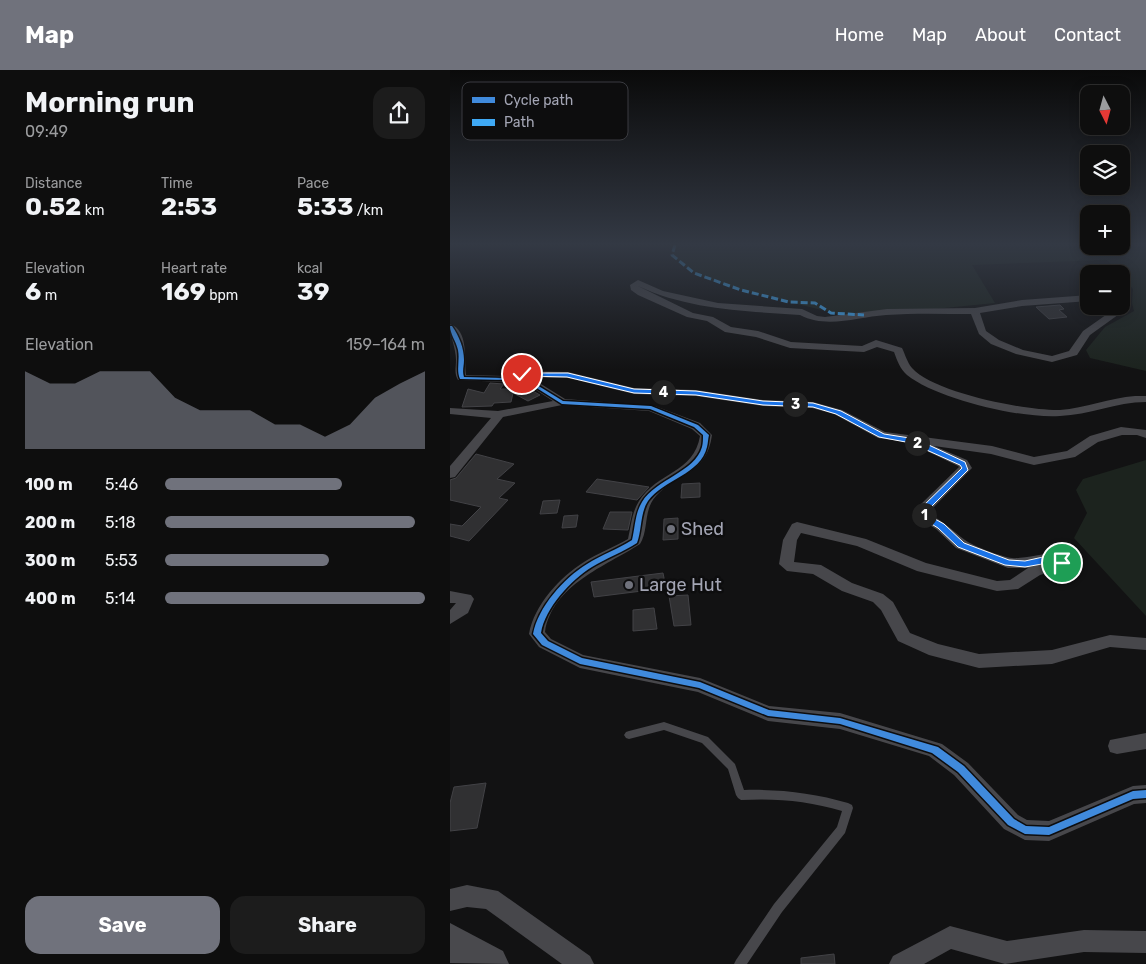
<!DOCTYPE html>
<html lang="en">
<head>
<meta charset="utf-8">
<style>
	body { margin:0; font-family:Rubik,sans-serif; background:#1c1c1c; color:#f1f3f6; height:100vh; display:flex; flex-direction:column; font-size:19px; white-space:nowrap }
	* { box-sizing:border-box; margin:0 }
	p { font-size:16px; color:#9b9c9e }
	.icon { flex:none; width:28px; height:28px; fill:none; stroke:currentColor; stroke-width:2; stroke-linecap:round; stroke-linejoin:round }
	.map { position:relative; flex:1; overflow:hidden }
	.drawer { display:flex; flex-direction:column; background:#0e0e0e; width:450px }
	.drawer>* { flex:none }
	.needle { width:32px; rotate:174deg }
	.controls { position:absolute; left:630px; top:15px; display:grid; gap:10px }
	.controls a { display:grid; place-items:center; width:50px; height:50px; border-radius:10px; background:#0e0e0e; box-shadow:0 2px 12px #0003,0 0 0 1px #2e2e2e; font-size:25px }
	.pin { position:absolute; display:grid; place-items:center; width:42px; height:42px; color:#fff; margin:-21px; border:2px solid #fff; border-radius:50%; box-shadow:0 1px 5px #0007 }
	.km { position:absolute; width:25px; height:25px; margin:-12px; border-radius:50%; background:#222; color:#fff; font-size:14px; line-height:25px; text-align:center }
	.round { display:grid; place-items:center; flex:none; width:52px; height:52px; border-radius:15px; background:#1c1c1c }
	.summary { display:flex; align-items:center; justify-content:space-between; height:85px; padding:0 25px }
	h1 { font-size:28px; font-weight:700; line-height:38px }
	.figures { display:grid; grid-template-columns:repeat(3,1fr); gap:8px; height:85px; padding:5px 25px }
	.figures div { display:grid; align-content:center }
	.figures b { font-size:25px; font-weight:700 }
	.figures small { font-size:14px; font-weight:400 }
	.figures p { font-size:14px }
	.chart { height:140px; padding:10px 25px }
	.chart p { display:flex; justify-content:space-between }
	.chart svg { width:100%; height:90px; margin-top:5px; fill:#70727c; opacity:.7 }
	.button { display:flex; gap:10px; margin-top:auto; padding:10px 25px }
	.button a { flex:1; height:58px; border-radius:15px; background:#70727c; color:#fff; font-size:20px; font-weight:700; line-height:58px; text-align:center }
	.button a+a { background:#1c1c1c; color:#f1f3f6 }
	ul { padding:0 25px; list-style:none; font-size:16px }
	li { display:grid; grid-template-columns:80px 60px 1fr; align-items:center; height:38px }
	li i { height:12px; border-radius:6px; background:#70727c }
	header { display:flex; align-items:center; gap:30px; box-sizing:border-box; height:70px; padding:0 25px; background:#70727c; color:#fff }
	header strong { font-size:24px }
	nav { display:flex; gap:28px; margin-inline-start:auto; font-size:18px }
	main { display:flex; flex:1; min-height:0 }
	.map>svg:first-child { display:block }
	.green { fill:#1c231e }
	.building { fill:#303032; stroke:#424246 }
	.lines { fill:none; stroke-linecap:round; stroke-linejoin:round }
	.service { fill:#47474b; fill-rule:evenodd }
	.minor { fill:#47474b; fill-rule:evenodd }
	.trunk { fill:#49494d; fill-rule:evenodd }
	.quiet { stroke:#3fa9f5; stroke-width:3; stroke-dasharray:7 3; stroke-linecap:butt }
	.cycleway-casing { stroke:#0d0d0e; stroke-width:3 }
	.cycleway { fill:#408adc; fill-rule:evenodd }
	.route { fill:#1a73e8; stroke:#fff }
	.poi-dot { fill:#70727c; stroke:#0d0d0e; stroke-width:2 }
	.labels { text-anchor:middle; stroke-width:5; stroke-linejoin:round; paint-order:stroke }
	.poi-label { font-size:18px; fill:#a3a5b4; stroke:#0d0d0e; text-anchor:start }
	.key { fill:#0d0d0e; stroke:#3a3b40; stroke-width:1 }
	.key-label { font-size:14px; fill:#a3a5b4 }
</style>
</head>
<body>
<header>
<strong>Map</strong>
<nav><a>Home</a><a>Map</a><a>About</a><a>Contact</a></nav>
</header>
<main>
<section class="drawer">
<div class="summary"><div><h1>Morning run</h1><p>09:49</p></div><a class="round"><svg class="icon" aria-label="share" viewBox="0 0 24 24"><path d="M12 15V3M7 8l5-5 5 5M5 13v7h14v-7"/></svg></a></div>
<div class="figures">
<div><p>Distance</p><b>0.52<small> km</small></b></div>
<div><p>Time</p><b>2:53</b></div>
<div><p>Pace</p><b>5:33<small> /km</small></b></div>
</div>
<div class="figures">
<div><p>Elevation</p><b>6<small> m</small></b></div>
<div><p>Heart rate</p><b>169<small> bpm</small></b></div>
<div><p>kcal</p><b>39</b></div>
</div>
<div class="chart"><p><span>Elevation</span>159–164 m</p>
<svg viewBox="0 0 160 44" preserveAspectRatio="none"><path d="M0 44V6L10 12L20 12L30 6L40 6L50 6L60 19L70 25L80 25L90 25L100 32L110 32L120 38L130 32L140 19L150 12L160 6V44z"/></svg>
</div>
<ul>
<li><b>100 m</b>5:46<i style="width:68%"></i></li>
<li><b>200 m</b>5:18<i style="width:96%"></i></li>
<li><b>300 m</b>5:53<i style="width:63%"></i></li>
<li><b>400 m</b>5:14<i style="width:100%"></i></li>
</ul>
<div class="button"><a>Save</a><a>Share</a></div>
</section>
<div class="map">
<svg width="696" height="894" viewBox="0 0 696 894">
	<rect width="100%" height="100%" fill="#121213"/>
	<g class="green">
		<path d="M225 175H696V301L640 288 636 280 655 257 684 241 682 233 683 219 657 190 522 195 545 233 454 242 388 244 291 220 259 210 238 199 222 185V179Z"/>
		<path d="M696 390V546L624 468 637 443 626 420 633 409Z"/>
	</g>
	<g class="building">
		<path d="M610 235 614 239 609 240 617 247 599 249 586 237Z"/>
		<path d="M40 313 54 314 50 319H64L63 322 72 318 81 320 90 325 78 331 63 323 61 332 44 333 42 336 12 337 18 319 34 323Z"/>
		<path d="M26 384 64 394 47 409 65 413 49 428 58 430 19 471 0 466V454L12 456 31 437 0 430V410L6 408Z"/>
		<path d="M147 409 199 417 187 430 136 422Z"/>
		<path d="M250 413V427L231 428 232 414Z"/>
		<path d="M110 430 107 443 90 444 93 431Z"/>
		<path d="M160 442H182L178 460 153 459Z"/>
		<path d="M128 445 126 457 112 458 114 446Z"/>
		<path d="M228 448V469L213 470 214 449Z"/>
		<path d="M213 503 216 518 144 527 141 512Z"/>
		<path d="M238 525 241 555 224 556 219 526Z"/>
		<path d="M204 538 207 559 183 561V540Z"/>
		<path d="M36 713 27 758 0 761V733L4 717Z"/>
		<path d="M384 884 385 894H351V888Z"/>
	</g>
	<g class="lines">
		<path class="service" d="M214 652 258 667 285 694 294 720C330 719 364 723 398 733L402 735 403 738 395 763 332 842 297 894H284L286 890 324 834 387 757 392 741C359 731 326 728 291 730L288 728 286 725 278 699 252 673 214 660 179 669 176 668 174 665 176 662 179 661Z"/>
		<g class="minor">
			<path d="M188 210 213 221 268 233 352 239 367 246 375 247 437 239 525 238 572 230 639 225V231L572 236 530 243 536 261 549 270 573 280 602 286 619 281 633 261 663 240 659 236 672 238V242L640 265 627 285 602 292 566 284 541 274 529 264 521 244C493 244 464 243 436 245 407 247 377 259 350 245 295 241 239 240 188 216L243 243 263 247 281 257 308 261 341 272 412 276 426 270 452 278C455 284 457 292 462 298 484 323 577 341 610 340 635 338 660 328 685 326H696V332C666 332 639 345 610 346 571 349 487 329 457 305 450 299 447 290 444 282L427 277 414 282 340 278 306 267 275 262 257 251 237 247 188 225 181 220 180 215Z"/>
			<path d="M0 254C19 260 14 290 16 305L54 306V302L58 301 118 302 184 318 246 320 313 330 363 332 392 340 435 362 542 376 584 387 617 381 640 366 671 357 696 360V368L687 365H672L648 372 625 387 584 395 541 384 484 376 517 390 522 398 480 441 481 445C494 452 503 461 515 470 523 476 552 487 562 488 576 490 615 476 622 488L617 497 590 505 568 519 547 521 467 501 407 476 351 463 347 470 344 492 371 495 402 513 433 524 443 532 460 563 488 574 529 584 602 580 660 565 696 568V580L660 577 602 594 529 598 479 585 448 571 431 540 423 532 392 521 363 504 337 501 329 494 333 470 342 454 347 452 416 469 476 493 547 511 560 510 578 498H558L506 478 486 459 467 447 468 437 509 397 508 396 458 372 428 368 384 344 362 338 313 336 246 326 184 324 118 308 62 307 91 314 115 329 205 336 250 353 262 365C257 404 228 402 206 426 193 440 199 460 190 474 156 496 102 515 95 562L101 569 133 585 250 608 319 636 390 643 492 674 518 693 568 745 577 750 599 751 683 716 696 715V733L684 734 599 771 575 770 554 759 504 705 479 686 390 659 318 651 248 622 130 598 89 577 79 564C84 535 110 507 134 492 148 483 164 477 178 469 181 456 182 442 189 431 207 402 244 403 250 366L242 359 199 341 112 335 53 347 5 407 0 408V396L41 348 0 344V338L48 341 103 331 83 318 55 312 8 310C4 303 6 298 6 290 6 278 0 267 0 254Z"/>
			<path d="M0 521 21 525 24 529 18 543 0 554V540L6 533H0Z"/>
			<path d="M696 663V679L667 684 660 682 658 676 660 670Z"/>
			<path d="M17 815 48 821 140 886 144 894H112L36 839 17 837 0 841V819Z"/>
			<path d="M500 856 557 871 634 860 696 861V883L634 882 555 894 501 879 474 894H439L443 886Z"/>
		</g>
		<path class="trunk" d="M0 853 53 881 59 894 0 893Z"/>
		<path class="quiet" d="M225 175 222 185 244 203 291 220 339 232 365 233 381 243 414 245"/>
		<g class="cycleway-casing">
			<path id="cycleway" d="M0 256H2C9 266 14 278 14 290 14 296 12 301 14 307L55 308 87 315 113 331 201 336 248 355 259 365C258 369 258 373 257 377 251 404 213 410 198 431 190 443 192 460 187 473 173 482 157 488 142 497 121 510 95 538 91 563L98 571 132 588 250 612 319 640 390 648 488 677 514 696 564 749 576 756 599 757 683 721 696 720V728L683 729 599 765 575 764 558 755 508 702 482 683 390 654 318 646 249 618 130 594 92 575 83 564C88 537 114 508 137 494 151 485 168 479 182 470 185 458 185 443 192 432 206 409 245 402 252 377 253 373 253 369 253 365L244 357 200 339 112 334 85 317 55 310 10 309C6 300 10 290 8 280 6 271 0 264 0 256Z"/>
		</g>
		<use href="#cycleway" class="cycleway"/>
	</g>
	<linearGradient id="sky" x2="0" y2="1"><stop stop-color="#0a0a0a"/><stop offset="0.58" stop-color="#333944"/><stop offset="1" stop-color="#333944" stop-opacity="0"/></linearGradient>
	<rect width="696" height="300" fill="url(#sky)"/>
	<path class="route" d="M70 303H118L184 319 246 321 313 331 363 333 391 341 434 364 466 369 515 392 518 400 477 441 478 445 494 454 514 473 559 490 575 491 602 485H615L619 488 612 496 608 493 609 491 575 497 555 495 508 477 488 458 472 448 469 440 512 398 510 395 461 373 429 367 386 344 363 337 313 335 246 325 184 323 117 307 72 306Z"/>
	<g class="poi-dot">
		<circle cx="221" cy="459" r="5"/>
		<circle cx="179" cy="515" r="5"/>
	</g>
	<g class="labels">
		<g class="poi-label">
			<text x="231" y="465">Shed</text>
			<text x="189" y="521">Large Hut</text>
		</g>
	</g>
	<rect x="12" y="12" width="166" height="58" rx="8" class="key"/>
	<rect x="22" y="27" width="23" height="6" fill="#408adc"/>
	<rect x="22" y="49" width="23" height="7" fill="#3fa9f5"/>
	<g class="key-label">
		<text x="54" y="35">Cycle path</text>
		<text x="54" y="57">Path</text>
	</g>
</svg>
<div class="controls">
<a><svg class="needle" viewBox="-14 -14 28 28"><path d="M0-13l5 13h-10z" fill="#e53935"/><path d="M0 13l5-13h-10z" fill="#9b9c9e"/></svg></a>
<a><svg class="icon" aria-label="layers" viewBox="0 0 24 24"><path d="M12 4l9 5-9 5-9-5zM3 14l9 5 9-5"/></svg></a>
<a>+</a>
<a>−</a>
</div>
<div class="pin" style="left:612px;top:493px;background:#1e9e55"><svg class="icon" aria-label="arrive" viewBox="0 0 24 24"><path d="M6 21V4h12l-3 4 3 4H6"/></svg></div>
<div class="pin" style="left:72px;top:304px;background:#d93025"><svg class="icon" aria-label="check" viewBox="0 0 24 24"><path d="M5 12l5 5 9-10"/></svg></div>
<b class="km" style="left:474px;top:445px">1</b>
<b class="km" style="left:467px;top:373px">2</b>
<b class="km" style="left:345px;top:334px">3</b>
<b class="km" style="left:213px;top:322px">4</b>
</div>
</main>
</body>
</html>
